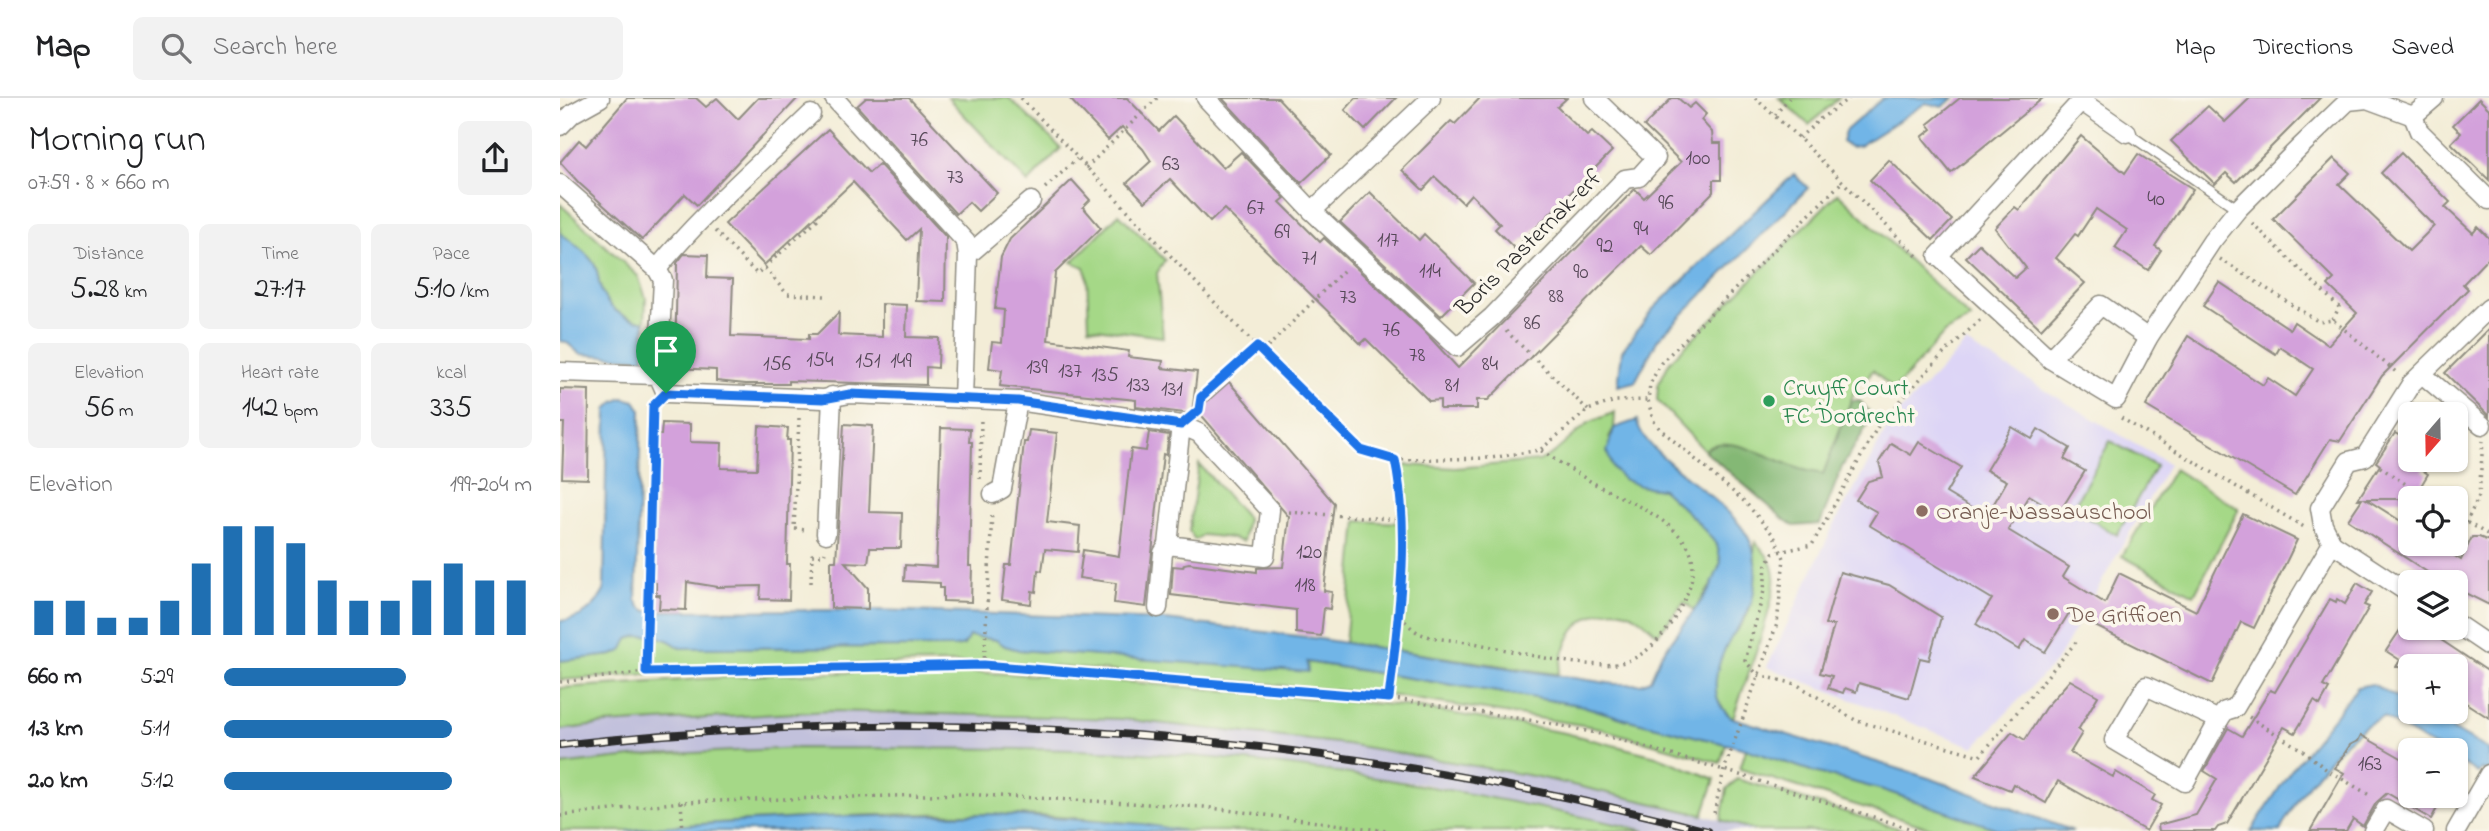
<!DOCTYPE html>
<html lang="en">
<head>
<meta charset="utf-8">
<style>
	body { margin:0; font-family:"Indie Flower",sans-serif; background:#f2f2f2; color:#202124; height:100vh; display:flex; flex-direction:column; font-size:26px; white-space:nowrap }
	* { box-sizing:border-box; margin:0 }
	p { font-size:23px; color:#757577 }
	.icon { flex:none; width:38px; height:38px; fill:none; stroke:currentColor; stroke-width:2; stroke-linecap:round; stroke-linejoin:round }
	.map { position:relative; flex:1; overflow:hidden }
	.details { display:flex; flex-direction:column; background:#fff; width:560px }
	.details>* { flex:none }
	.needle { width:46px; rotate:200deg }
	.fabs { position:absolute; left:1838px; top:304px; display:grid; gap:14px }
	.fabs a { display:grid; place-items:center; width:70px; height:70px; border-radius:10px; background:#fff; box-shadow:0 2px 5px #0004; font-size:35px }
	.pin { position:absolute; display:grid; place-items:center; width:60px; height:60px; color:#fff; margin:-72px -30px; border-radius:50% 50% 50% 0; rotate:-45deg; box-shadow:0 0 7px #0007 }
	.pin .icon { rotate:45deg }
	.round { display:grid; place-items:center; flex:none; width:74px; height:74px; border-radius:10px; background:#f2f2f2 }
	.overview { display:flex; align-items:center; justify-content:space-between; height:119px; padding:0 28px }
	h1 { font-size:38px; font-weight:600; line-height:52px }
	.metrics { display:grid; grid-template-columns:repeat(3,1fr); gap:10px; height:119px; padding:7px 28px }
	.metrics div { display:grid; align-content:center; border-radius:10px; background:#f2f2f2; text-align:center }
	.metrics b { font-size:30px; font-weight:600 }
	.metrics small { font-size:19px; font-weight:400 }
	.metrics p { font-size:19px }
	.chart { height:196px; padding:14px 28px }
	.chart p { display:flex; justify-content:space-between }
	.chart svg { width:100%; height:126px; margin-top:7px; stroke:#1f6fb2; stroke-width:6 }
	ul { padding:0 28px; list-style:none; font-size:23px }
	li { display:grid; grid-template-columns:112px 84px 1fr; align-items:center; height:52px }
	li i { height:18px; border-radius:9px; background:#1f6fb2 }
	header { display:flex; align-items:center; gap:42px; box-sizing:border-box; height:98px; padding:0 35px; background:#fff; border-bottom:2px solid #e0e0e0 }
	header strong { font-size:33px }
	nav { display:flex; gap:38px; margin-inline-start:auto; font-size:24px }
	.search { width:490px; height:63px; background:#f2f2f2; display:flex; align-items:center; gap:18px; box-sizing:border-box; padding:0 24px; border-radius:10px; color:#757577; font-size:26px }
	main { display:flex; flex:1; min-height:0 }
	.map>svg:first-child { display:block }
	.built { fill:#ddd5f6 }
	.industrial { fill:#c2c1dc }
	.green { fill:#a5d887; stroke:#688259; stroke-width:2 }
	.forest { fill:#84b874; stroke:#587250; stroke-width:2 }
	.water { fill:#71b5e7; stroke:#4e7089; stroke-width:2 }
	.building { fill:#d3a1db }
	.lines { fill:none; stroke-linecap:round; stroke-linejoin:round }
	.lane-casing { stroke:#8f8c81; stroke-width:12 }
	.street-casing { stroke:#8f8c81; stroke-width:21 }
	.path { stroke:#8f8c81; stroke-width:3.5; stroke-dasharray:2 5; stroke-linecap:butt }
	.lane { stroke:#fff; stroke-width:9 }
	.street { stroke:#fff; stroke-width:18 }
	.rail-casing { stroke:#2b2b2b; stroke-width:8 }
	.rail { stroke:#fbf7ec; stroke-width:5; stroke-dasharray:16; stroke-linecap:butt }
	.route-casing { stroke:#fff; stroke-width:14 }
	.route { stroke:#1a73e8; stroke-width:9 }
	.leisure-dot { fill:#2e9e5b; stroke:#fbf7ec; stroke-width:2.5 }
	.education-dot { fill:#8d6e63; stroke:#fbf7ec; stroke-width:2.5 }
	.labels { text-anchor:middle; stroke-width:7; stroke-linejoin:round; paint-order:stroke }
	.number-label { font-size:21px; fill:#554857 }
	.street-label { font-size:24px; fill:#2b2b2b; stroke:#fbf7ec }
	.leisure-label { font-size:24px; fill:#27864d; stroke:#fbf7ec; text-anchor:start }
	.education-label { font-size:24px; fill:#785e54; stroke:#fbf7ec; text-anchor:start }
</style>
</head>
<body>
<header>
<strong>Map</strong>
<div class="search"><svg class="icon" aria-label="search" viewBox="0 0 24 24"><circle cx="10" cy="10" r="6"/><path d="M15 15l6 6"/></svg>Search here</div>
<nav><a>Map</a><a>Directions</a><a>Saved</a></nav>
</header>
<main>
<section class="details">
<div class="overview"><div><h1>Morning run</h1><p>07:59 · 8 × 660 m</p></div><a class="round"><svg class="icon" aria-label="share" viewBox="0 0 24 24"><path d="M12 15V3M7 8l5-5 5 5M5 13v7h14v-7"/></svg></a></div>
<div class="metrics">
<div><p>Distance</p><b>5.28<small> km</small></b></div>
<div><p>Time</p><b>27:17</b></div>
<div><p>Pace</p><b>5:10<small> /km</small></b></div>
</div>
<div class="metrics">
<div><p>Elevation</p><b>56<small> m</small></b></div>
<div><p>Heart rate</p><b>142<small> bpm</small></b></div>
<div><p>kcal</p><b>335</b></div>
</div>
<div class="chart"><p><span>Elevation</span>199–204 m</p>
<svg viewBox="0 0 160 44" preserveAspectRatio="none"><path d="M5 44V32M15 44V32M25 44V38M35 44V38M45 44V32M55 44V19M65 44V6M75 44V6M85 44V12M95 44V25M105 44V32M115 44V32M125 44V25M135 44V19M145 44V25M155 44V25"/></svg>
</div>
<ul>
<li><b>660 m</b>5:29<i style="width:59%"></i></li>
<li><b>1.3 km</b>5:11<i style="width:74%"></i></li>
<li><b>2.0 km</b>5:12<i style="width:74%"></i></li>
</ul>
</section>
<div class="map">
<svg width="1929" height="733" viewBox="0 0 1929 733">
	<rect width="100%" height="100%" fill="#fbf7ec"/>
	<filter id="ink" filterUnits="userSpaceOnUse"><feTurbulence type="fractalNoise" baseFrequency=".0143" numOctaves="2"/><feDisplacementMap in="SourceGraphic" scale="14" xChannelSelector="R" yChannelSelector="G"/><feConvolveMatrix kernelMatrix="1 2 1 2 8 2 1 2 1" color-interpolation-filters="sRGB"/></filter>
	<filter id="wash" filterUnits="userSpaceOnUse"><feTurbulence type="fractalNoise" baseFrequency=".00686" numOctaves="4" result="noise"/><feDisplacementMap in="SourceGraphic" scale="28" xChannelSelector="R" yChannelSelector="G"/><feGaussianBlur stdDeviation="1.57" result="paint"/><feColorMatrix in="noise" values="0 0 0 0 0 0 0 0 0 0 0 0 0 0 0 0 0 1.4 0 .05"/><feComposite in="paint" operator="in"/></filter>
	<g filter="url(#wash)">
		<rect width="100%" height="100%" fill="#f3edd7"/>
		<path class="built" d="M1406 245 1609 366 1497 562 1414 649 1207 569 1271 433 1332 322Z"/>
		<path class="industrial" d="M270 613 561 621 786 646 978 679 1130 713 1198 733H1086L865 686 766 672 631 658 478 652 239 650 90 657 0 667V632L45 626Z"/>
		<g class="green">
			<path d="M388 0H449L501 50 468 85Z"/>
			<path d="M1219 0H1279L1249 27Z"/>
			<path d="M1278 95 1411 221 1385 234 1334 292 1313 272 1305 283 1299 281 1263 377C1254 374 1244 373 1236 370 1207 359 1180 342 1149 348L1145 353 1097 302 1098 287 1110 263Z"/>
			<path d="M0 106 78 178 86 200 85 224C61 219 45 211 39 185 38 178 37 169 33 164 25 153 11 144 0 135Z"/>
			<path d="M559 116 605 162 597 175 603 239 529 229 527 177 524 169 512 164Z"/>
			<path d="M1055 314 1054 330 1049 339 1063 381 1080 388 1102 391 1136 422 1158 447 1161 464 1156 480 1134 512 1124 504 1098 536C1091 531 1084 523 1077 519 1054 504 1022 516 1010 539 1003 551 1001 564 998 576L785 545 797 423 845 425C853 409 839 388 842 370L848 367 895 370 979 363 995 354 1028 325Z"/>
			<path d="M1550 343 1596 368 1557 437 1512 411Z"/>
			<path d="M639 366 687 420 683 444 672 440 643 437 635 442 629 433Z"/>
			<path d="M1614 371 1679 411 1634 497 1562 458Z"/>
			<path d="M1195 444C1205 454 1212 462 1214 477 1218 501 1182 592 1173 620 1145 601 1155 568 1169 542 1175 533 1184 525 1188 515 1196 493 1193 467 1195 444Z"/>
			<path d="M409 538 436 542 445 548 459 552 747 573 746 564 1020 607 1065 621 1166 646 1160 665 1035 629 835 598 630 579 472 567 389 565 232 567 0 582V563L53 557C58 552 63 543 70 540 85 532 108 540 120 550L395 549 404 547Z"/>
			<path d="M378 573 500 578 855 609 1005 635 1096 658 1155 681 1143 717 978 679 786 646 561 621 270 613 45 626 0 632V590L218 576Z"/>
			<path d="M239 650C369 651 501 648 631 658 785 670 936 698 1086 733H624C452 704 268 718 94 729L67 733H0V667L90 657Z"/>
			<path d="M1186 651 1254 674 1323 692 1443 733H1380L1180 671Z"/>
			<path d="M1177 681 1347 733H1198L1161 722 1167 691Z"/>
		</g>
		<path class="forest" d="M1299 302 1313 318 1282 369 1260 426 1234 428 1225 422 1145 353C1160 331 1217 363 1237 370 1245 373 1254 374 1263 376L1291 303Z"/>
		<g class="water">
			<path d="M1323 0H1394L1382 9 1366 5 1299 48 1290 49 1282 44 1285 33Z"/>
			<path d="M1234 76 1248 90 1098 241 1075 284 1058 288 1062 253 1093 211Z"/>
			<path d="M0 135C11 143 25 153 33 164 37 169 38 178 39 185 45 211 61 219 85 224L84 261 20 256 6 244 0 243Z"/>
			<path d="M63 300 75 303 81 312 76 501 80 509 87 513 318 512 606 522 746 539 1054 586H1081L1090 582 1101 557 1150 491 1161 464 1157 447 1136 422 1102 391 1080 388 1063 381 1053 370 1047 354 1054 330 1077 322C1082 362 1188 407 1194 456 1197 474 1196 496 1188 513 1184 523 1176 531 1171 540 1156 565 1145 602 1173 620L1372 681 1513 733H1443L1323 692 1254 674 1186 651 1065 621 1020 607 747 564 748 574 459 552 445 548 436 542 409 538 404 547 395 549 120 550C106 538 86 534 68 541L62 553 52 557 0 563V523C21 521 34 511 44 493L47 311 54 304Z"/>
			<path d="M1812 586 1850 606V614H1864L1929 652V675L1921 671 1918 675 1895 661V653H1882L1823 619C1784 634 1738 696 1720 733H1691L1729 675 1792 596 1798 589Z"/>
			<path d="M434 716 583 726 624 733H67L94 729 261 719Z"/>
		</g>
		<g id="blocks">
			<g class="building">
				<path d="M67 0H136L146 9 157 0 178 21 198 0H238L137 107 125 96 82 142 19 85 0 64 19 42 26 48Z"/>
				<path d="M306 0H349L437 95 418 113 409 104 396 116 297 8Z"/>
				<path d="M509 0H567L599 33 614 18 663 70 681 54 725 100 720 104 760 144 764 140 865 234 898 270 1075 91 1084 100 1121 64 1084 28 1112 0H1118L1129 10 1135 5 1146 16 1141 22 1152 34 1153 45H1161V82H1153V94L1091 157 1081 148 928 302H917V311H880V302L869 303 806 241 801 246 664 111 650 124 610 81 585 104 567 85 591 63 583 51 562 29 548 42Z"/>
				<path d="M662 0H718L771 57 741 85Z"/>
				<path d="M796 0H836L805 32 785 12Z"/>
				<path d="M920 0H1007L997 9 1027 38 1032 34 1052 53 955 151 935 131 940 126 911 96 903 105 875 79 863 92 842 72 891 23 895 26Z"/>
				<path d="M1400 0H1483L1391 75 1362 39 1372 31 1368 26Z"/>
				<path d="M1690 0H1760L1676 84 1666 75 1655 86 1611 43 1648 8 1665 24Z"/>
				<path d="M1919 1 1929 11V82L1891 45 1901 35 1893 27Z"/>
				<path d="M268 31 309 75 319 66 386 139 385 204 356 203 359 131 347 142 293 84 204 167 165 126Z"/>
				<path d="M1521 38 1565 75 1578 56 1633 91 1595 148 1601 152 1588 172 1555 150 1567 132 1536 111 1518 138 1515 136 1496 160 1525 185 1481 231 1406 159 1419 146 1455 180 1466 170 1435 130 1455 109 1459 112Z"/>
				<path d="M1841 55 1890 104 1885 109 1913 135 1918 129 1929 140V159L1903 186 1908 191 1822 278 1780 343 1770 341 1735 397 1586 308 1628 238 1703 287 1708 280 1735 298 1753 271 1720 249 1716 256 1643 208 1659 184 1730 231 1734 224 1768 247 1797 215 1768 187 1774 181 1713 121 1774 60 1790 75 1779 86 1849 153 1874 128 1821 75Z"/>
				<path d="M1329 62 1392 122 1373 142 1310 82Z"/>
				<path d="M512 82 530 102 523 109 541 130 495 175 488 242 569 253 568 259 603 263 602 270 637 274 632 316 576 309V302L440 288 442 272 429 270 432 244 442 245 444 212 435 211 441 159 450 141Z"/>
				<path d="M810 94 859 142 864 136 914 185 881 218 780 124Z"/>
				<path d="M124 156 148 157 147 180 173 181 171 238 249 241V236H257L279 214 278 237 322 239V206L347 207 346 239 379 240 378 270 366 269V287L229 283V286H186L156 283V272L115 270 117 165Z"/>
				<path d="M1929 231V318L1885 275Z"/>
				<path d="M669 284 774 405 764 493 772 494 770 511 764 510 761 538 736 535V512L611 497 613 468 623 469 624 466 629 465 697 474V470L723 469 729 419 637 312Z"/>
				<path d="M0 291 29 292 28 381 2 380 4 325H0Z"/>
				<path d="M102 325 130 326V344L162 345 161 370 197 371 199 328 228 330 227 342H230L227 466H230L229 502 200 501 201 488 158 489 127 484 126 512 99 511 100 497H96V485L93 484 98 337H101Z"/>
				<path d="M284 326 313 328 309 414 342 415 341 450H310L308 465 285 464 308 490V511L271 510V463H276Z"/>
				<path d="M1452 329 1472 341 1478 331 1510 350 1504 361 1525 373 1499 415 1469 397 1448 432 1509 469 1503 479 1545 505 1559 475 1636 513 1683 416 1737 442 1694 530 1681 524 1652 586 1509 515 1485 554 1465 542 1459 552 1416 526 1432 501 1309 427 1317 414 1296 402 1308 383 1323 379 1319 364 1331 345 1351 357 1359 344 1401 369 1386 395 1426 419 1447 383 1426 372Z"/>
				<path d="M381 330 410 331 409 344H412L409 468H412L411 504 383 503V490H380V485L344 483 345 467 376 469Z"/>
				<path d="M469 332 497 335 487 424 520 428 518 454 485 451 482 473 478 472 476 494 472 493 471 506 442 502 446 467H451L464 344H467Z"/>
				<path d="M589 334 609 337 606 357 603 356 586 509 554 505 556 485 519 480 523 452 559 458 571 351 586 353Z"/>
				<path d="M1835 335 1850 344V362H1869L1862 372 1868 376 1853 401H1806L1850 429V446H1876L1901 462 1912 439H1919L1929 443V507L1895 490V485L1881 483 1788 422 1802 401H1798L1820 367 1816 364Z"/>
				<path d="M1280 474 1329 487 1381 519 1369 562 1360 560 1349 600 1299 585 1296 594 1285 590 1283 595 1268 590 1272 578 1260 575 1274 527H1265Z"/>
				<path d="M1797 485 1812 494 1804 507 1809 509 1763 588 1769 591 1760 607 1754 603 1735 635 1724 629 1667 726 1658 729 1655 733H1599L1598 727 1636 717 1657 681 1644 673 1668 630 1682 638 1710 592 1715 594 1770 501 1776 504 1777 501 1785 506Z"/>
				<path d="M1848 520 1850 530H1863L1929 574V620L1895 598V569H1836L1840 562 1826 553Z"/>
				<path d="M1510 582 1538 598 1518 632 1522 635 1510 655 1553 679 1556 674 1595 697 1592 702 1601 707 1586 733 1498 683 1486 705 1453 686 1450 692 1415 678 1452 634 1465 642 1485 610Z"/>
				<path d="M1801 637 1850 665V698H1884L1871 721 1827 695 1816 705 1803 728 1793 721 1786 733H1750L1784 675 1775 670 1790 647 1798 643Z"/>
			</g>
		</g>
	</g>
	<g filter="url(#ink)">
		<use href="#blocks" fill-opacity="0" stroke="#8f8c81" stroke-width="2"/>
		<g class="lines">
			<g class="lane-casing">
				<path id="lane" d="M1567 35 1678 111"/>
			</g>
			<g class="street-casing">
				<g id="street">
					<path d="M274 0 406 144 408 157 403 301"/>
					<path d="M646 0 752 113 897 249 932 219 1065 81 1079 79 1096 60 1034 0"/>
					<path d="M1853 18 1859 33 1929 102"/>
					<path d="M0 28 13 15 40 0"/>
					<path d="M1567 35 1521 3 1378 158 1490 261 1556 301 1588 240 1652 143 1678 111 1740 49 1788 3 1807 1 1853 18 1874 0"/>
					<path d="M0 86 97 171 103 182 98 277"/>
					<path d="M752 113 871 0"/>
					<path d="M408 157 471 103"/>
					<path d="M97 171C142 115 199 67 251 16"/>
					<path d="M1490 261 1541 207 1588 240"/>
					<path d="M0 274 98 277 106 295 263 301 290 296 458 303 621 327 639 335 710 412 705 459 608 447 621 327"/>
					<path d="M1862 276 1922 327"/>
					<path d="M433 396 442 391 458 303"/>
					<path d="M266 436 272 298"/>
					<path d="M1772 445 1763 427 1760 410 1789 363 1805 359 1851 286 1929 210"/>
					<path d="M598 510 603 455 608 447"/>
					<path d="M1895 525 1929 548"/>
					<path d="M1586 588 1659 622 1625 684 1554 642Z"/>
					<path d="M1659 622 1665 613 1675 610 1772 445 1850 496"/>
					<path d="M1813 733 1826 711 1864 733"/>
					<path d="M1896 733 1929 676"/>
				</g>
			</g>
			<g class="path">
				<path d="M461 0 697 249 801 352 835 362 931 360 980 352 1028 312 1055 303 1088 302"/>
				<path d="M1195 0 1239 40 1359 160"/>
				<path d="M1215 17 1229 0"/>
				<path d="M1239 40 1260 21 1289 0"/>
				<path d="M526 70 597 0"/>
				<path d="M485 90 517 61"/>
				<path d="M1692 125 1779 209 1773 222"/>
				<path d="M155 133 197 176 260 119"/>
				<path d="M1660 161 1759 224 1773 222 1836 274"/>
				<path d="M205 170 227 196 265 198"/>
				<path d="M1420 222 1380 259 1318 328 1252 447 1213 455 1206 468 1204 493 1185 563 1198 577 1236 586 1297 623 1420 658 1516 544"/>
				<path d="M946 233 1028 312"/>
				<path d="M703 254 785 171"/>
				<path d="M636 315 639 312 641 299 697 249"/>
				<path d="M239 320 234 431 248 432"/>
				<path d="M1561 320 1744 429"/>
				<path d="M1820 369 1868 401"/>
				<path d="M420 381 421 319"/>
				<path d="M729 414 842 422 841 393 835 362"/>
				<path d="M1895 418 1929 437"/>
				<path d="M842 422 844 468 837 515C844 522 853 533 861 536 877 542 897 542 914 545 949 552 1029 573 1061 565 1093 557 1113 526 1126 498 1134 480 1137 458 1124 443 1101 414 1061 401 1030 383 1013 373 997 363 980 352"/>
				<path d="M1906 425 1919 398 1923 343"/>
				<path d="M251 485 252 457H264L265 454"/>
				<path d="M424 567 432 415"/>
				<path d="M86 574 93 309"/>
				<path d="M0 584 86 574 424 567 829 600 988 625 1036 635 1164 672 1358 733"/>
				<path d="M829 600 837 515"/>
				<path d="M1689 619 1742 652 1767 672 1811 698"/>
				<path d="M121 704 123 733"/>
				<path d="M1154 715 1164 672 1217 526 1224 460 1214 438 1185 404 1100 331 1093 322 1088 302 1090 286 1101 265 1281 85"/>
				<path d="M0 718 121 704 401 696 644 709 827 733"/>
			</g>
			<use href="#lane" class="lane"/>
			<use href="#street" class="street"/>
			<g class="rail-casing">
				<path id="rail" d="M0 647C384 603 774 636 1148 733"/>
			</g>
			<use href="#rail" class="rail"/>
		</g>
	</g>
	<g class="lines" filter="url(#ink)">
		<g class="route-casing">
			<path id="route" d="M697 249 801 352 835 362C851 440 838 522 829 600L424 567 86 574 93 308 106 295 263 301 290 296 458 303 621 327 639 312 641 299Z"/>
		</g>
		<use href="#route" class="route"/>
	</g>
	<circle class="leisure-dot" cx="1209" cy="303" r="7"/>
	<g class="education-dot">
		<circle cx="1362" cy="413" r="7"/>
		<circle cx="1493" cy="516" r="7"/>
	</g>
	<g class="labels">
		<g class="number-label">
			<text x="359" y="48">76</text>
			<text x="1138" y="66">100</text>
			<text x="611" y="72">63</text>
			<text x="395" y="85">73</text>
			<text x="1596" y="107">40</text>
			<text x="1106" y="111">96</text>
			<text x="696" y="116">67</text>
			<text x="1081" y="137">94</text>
			<text x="722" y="140">69</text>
			<text x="828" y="148">117</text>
			<text x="1045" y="154">92</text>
			<text x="749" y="166">71</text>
			<text x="870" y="179">114</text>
			<text x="1021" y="180">90</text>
			<text x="996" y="204">88</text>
			<text x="788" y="205">73</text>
			<text x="972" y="231">86</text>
			<text x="831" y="238">76</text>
			<text x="857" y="263">78</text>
			<text x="260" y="268">154</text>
			<text x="308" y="269">151</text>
			<text x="341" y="269">149</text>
			<text x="217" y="272">156</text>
			<text x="930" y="272">84</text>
			<text x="477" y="275">139</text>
			<text x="510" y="279">137</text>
			<text x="545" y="283">135</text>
			<text x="578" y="293">133</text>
			<text x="892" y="293">81</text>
			<text x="612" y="297">131</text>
			<text x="749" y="460">120</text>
			<text x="745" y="493">118</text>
			<text x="1810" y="672">163</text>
		</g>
		<g class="street-label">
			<text transform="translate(968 144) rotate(-45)" y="8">Boris Pasternak-erf</text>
		</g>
		<g class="leisure-label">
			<text x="1223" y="297">Cruyff Court<tspan x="1223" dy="28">FC Dordrecht</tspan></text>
		</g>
		<g class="education-label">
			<text x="1376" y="421">Oranje-Nassauschool</text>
			<text x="1507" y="524">De Griffioen</text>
		</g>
	</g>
</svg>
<div class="fabs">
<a><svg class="needle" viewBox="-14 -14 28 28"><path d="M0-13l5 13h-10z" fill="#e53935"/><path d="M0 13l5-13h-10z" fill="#757577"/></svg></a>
<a><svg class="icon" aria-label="locate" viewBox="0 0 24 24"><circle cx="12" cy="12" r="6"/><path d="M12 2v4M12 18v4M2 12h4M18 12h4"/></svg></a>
<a><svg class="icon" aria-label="layers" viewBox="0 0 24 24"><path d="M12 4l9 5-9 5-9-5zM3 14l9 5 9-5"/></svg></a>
<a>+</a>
<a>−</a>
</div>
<div class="pin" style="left:106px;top:295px;background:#1e9e55"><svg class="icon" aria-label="arrive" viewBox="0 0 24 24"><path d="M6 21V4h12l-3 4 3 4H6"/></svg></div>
</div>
</main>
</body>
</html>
